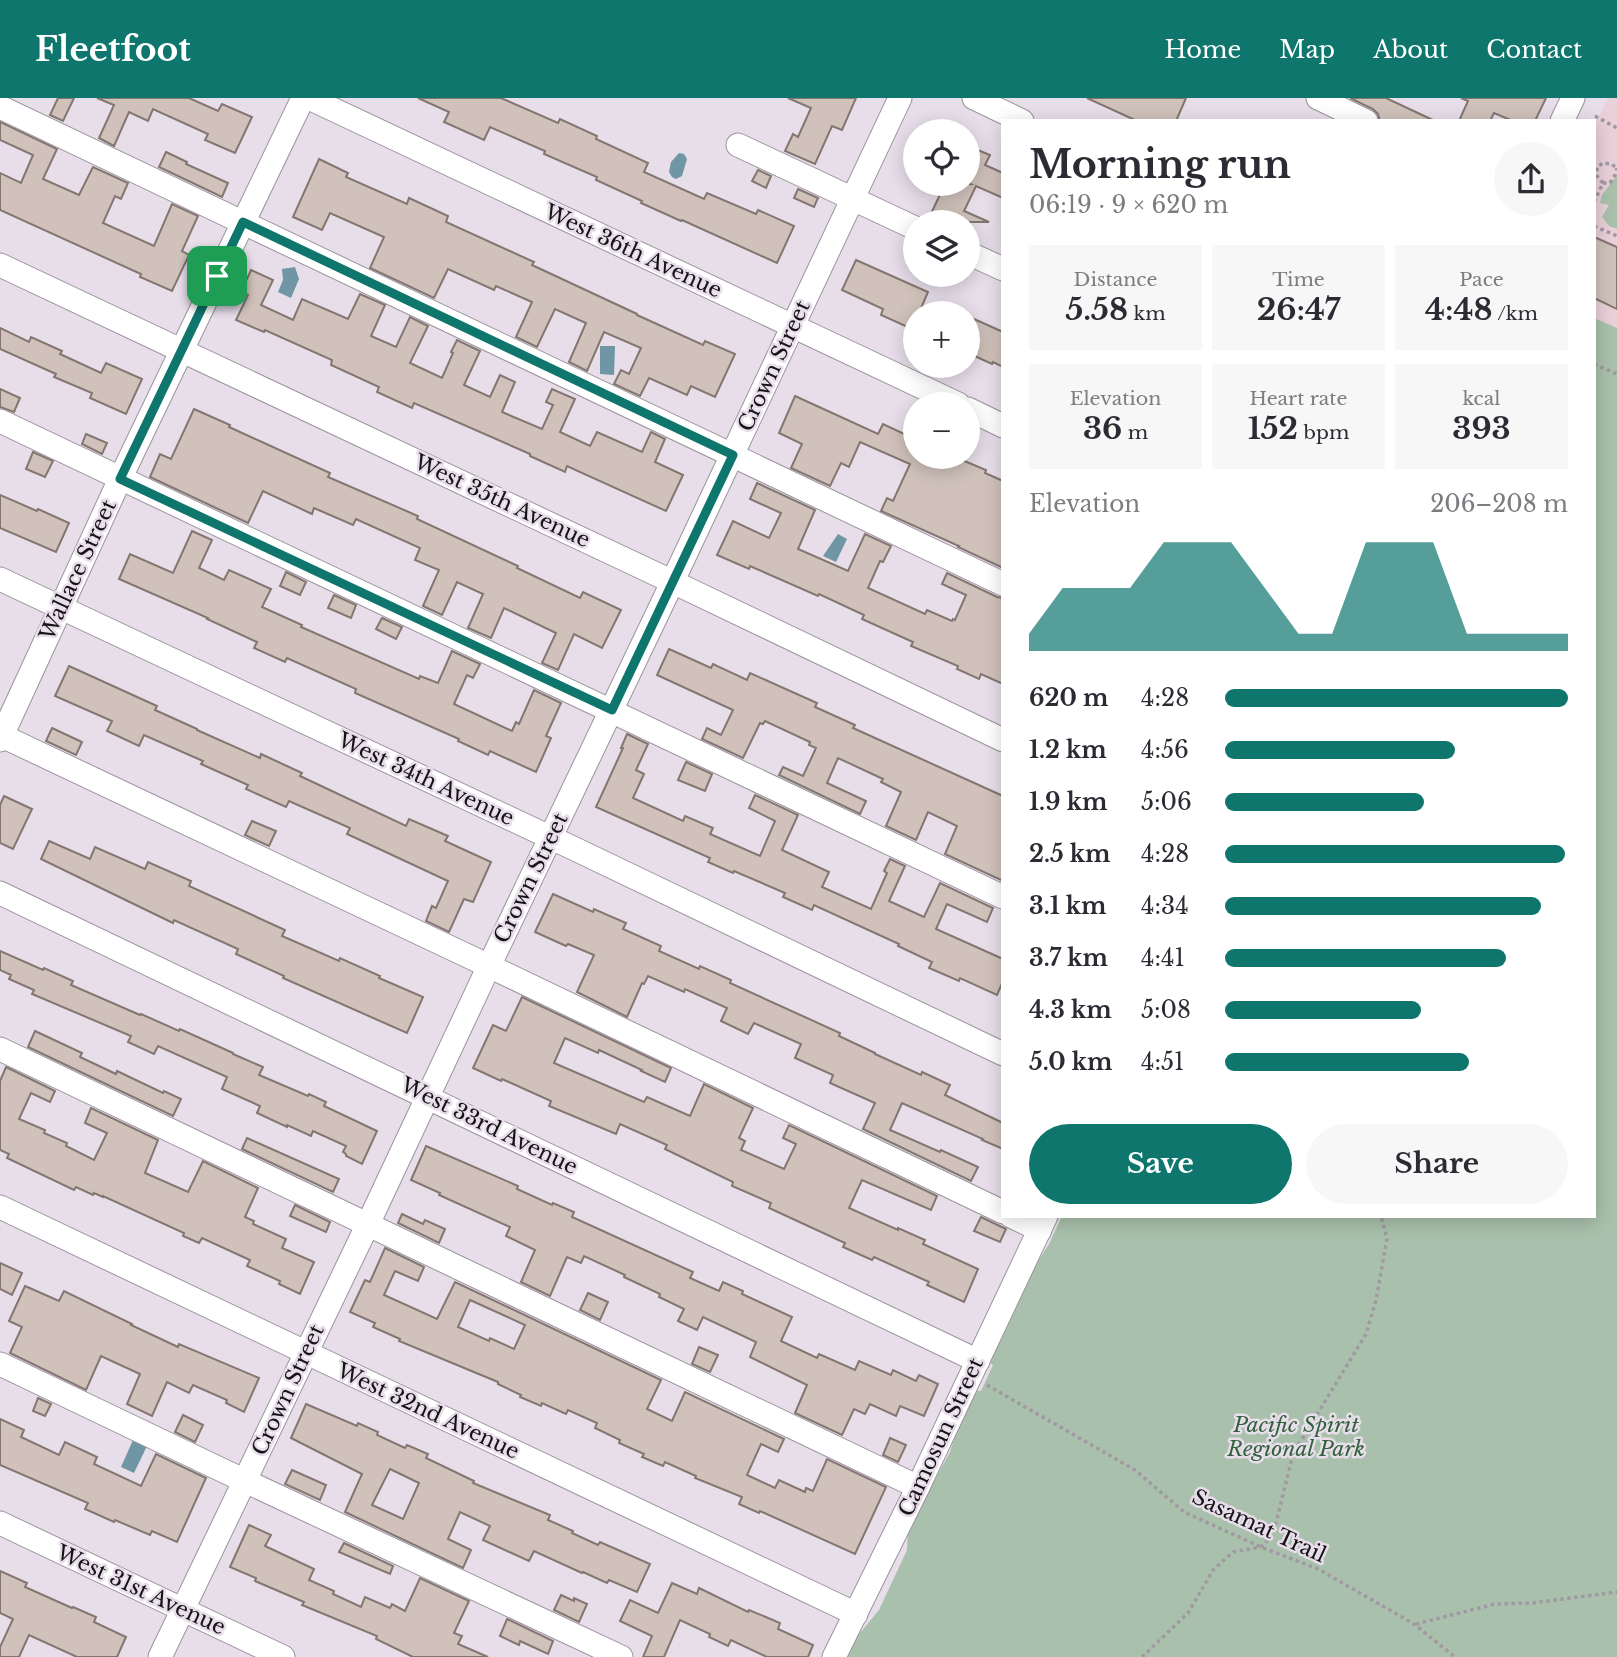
<!DOCTYPE html>
<html lang="en">
<head>
<meta charset="utf-8">
<style>
	body { margin:0; font-family:"Libre Baskerville",serif; background:#f7f7f7; color:#2b2b33; height:100vh; display:flex; flex-direction:column; font-size:26px; white-space:nowrap }
	* { box-sizing:border-box; margin:0 }
	p { font-size:23px; color:#7c7c81 }
	.icon { flex:none; width:38px; height:38px; fill:none; stroke:currentColor; stroke-width:2; stroke-linecap:round; stroke-linejoin:round }
	.map { position:relative; flex:1; overflow:hidden }
	.side { position:absolute; left:1001px; top:21px; width:595px; height:1099px; display:flex; flex-direction:column; background:#fff; border-radius:0px; box-shadow:0 4px 18px #0003 }
	.side>* { flex:none }
	.tools { position:absolute; left:903px; top:21px; display:grid; gap:14px }
	.tools a { display:grid; place-items:center; width:77px; height:77px; border-radius:50%; background:#fff; box-shadow:0 4px 18px #0003; font-size:35px }
	.pin { position:absolute; display:grid; place-items:center; width:60px; height:60px; color:#fff; margin:-30px; border-radius:14px; box-shadow:0 4px 10px #0006 }
	.round { display:grid; place-items:center; flex:none; width:74px; height:74px; border-radius:37px; background:#f7f7f7 }
	.head { display:flex; align-items:center; justify-content:space-between; height:119px; padding:0 28px }
	h1 { font-size:38px; font-weight:800; line-height:52px }
	.figures { display:grid; grid-template-columns:repeat(3,1fr); gap:10px; height:119px; padding:7px 28px }
	.figures div { display:grid; align-content:center; border-radius:0px; background:#f7f7f7; text-align:center }
	.figures b { font-size:30px; font-weight:800 }
	.figures small { font-size:19px; font-weight:400 }
	.figures p { font-size:19px }
	.chart { height:196px; padding:14px 28px }
	.chart p { display:flex; justify-content:space-between }
	.chart svg { width:100%; height:126px; margin-top:7px; fill:#0f766e; opacity:.7 }
	.cta { display:flex; gap:14px; margin-top:auto; padding:14px 28px }
	.cta a { flex:1; height:80px; border-radius:42px; background:#0f766e; color:#fff; font-size:28px; font-weight:800; line-height:80px; text-align:center }
	.cta a+a { background:#f7f7f7; color:#2b2b33 }
	ul { padding:0 28px; list-style:none; font-size:23px }
	li { display:grid; grid-template-columns:112px 84px 1fr; align-items:center; height:52px }
	li i { height:18px; border-radius:9px; background:#0f766e }
	header { display:flex; align-items:center; gap:42px; box-sizing:border-box; height:98px; padding:0 35px; background:#0f766e; color:#fff }
	header strong { font-size:33px }
	nav { display:flex; gap:38px; margin-inline-start:auto; font-size:24px }
	.map>svg:first-child { display:block }
	.education { fill:#e9d0d9 }
	.green { fill:#a9c1ac }
	.water { fill:#7096a6 }
	.building { fill:#d0c2bb; stroke:#837670; stroke-width:2; fill-rule:evenodd }
	.lines { fill:none; stroke-linecap:round; stroke-linejoin:round }
	.minor-casing { stroke:#9b939e; stroke-width:25 }
	.path { stroke:#a099a2; stroke-width:3.5; stroke-dasharray:3.5 3.5; stroke-linecap:butt }
	.minor { stroke:#fff; stroke-width:23 }
	.route-casing { stroke:#fff; stroke-width:14 }
	.route { stroke:#0f766e; stroke-width:9 }
	.labels { text-anchor:middle; stroke-width:5; stroke-linejoin:round; paint-order:stroke }
	.street-label { font-size:21px; fill:#161317; stroke:#e7deea }
	.park-label { font-size:21px; font-style:italic; fill:#33613d; stroke:#e7deea }
</style>
</head>
<body>
<header>
<strong>Fleetfoot</strong>
<nav><a>Home</a><a>Map</a><a>About</a><a>Contact</a></nav>
</header>
<div class="map">
<svg width="1617" height="1559" viewBox="0 0 1617 1559">
	<rect width="100%" height="100%" fill="#e7deea"/>
	<path class="education" d="M1608 0H1617V273L1594 262V28Z"/>
	<g class="green">
		<path d="M1617 77V131L1609 128 1602 119 1609 107 1600 105 1602 97Z"/>
		<path d="M1594 220 1617 230V1559H840L879 1512 907 1452 908 1431 950 1354 964 1307 972 1292 981 1293 993 1267 987 1263 1024 1185 1049 1146 1062 1118H1594Z"/>
	</g>
	<g class="water">
		<path d="M679 55 684 56 687 61 682 78 676 81 672 79 669 74 671 64Z"/>
		<path d="M295 169 299 181 291 200 278 194 283 182 282 171Z"/>
		<path d="M600 248H615L614 277 600 276Z"/>
		<path d="M838 436 847 441 836 464 823 458Z"/>
		<path d="M133 1342 147 1348 134 1375 121 1369Z"/>
	</g>
	<g class="building">
		<path d="M58 0H74L63 23 50 17Z"/>
		<path d="M97 0H189L218 13 222 6 252 19 235 55 205 42 208 36 153 11 148 23 129 14 114 48 99 40 114 7Z"/>
		<path d="M418 0H501L558 25 560 21 597 38 596 41 648 65 644 74 704 101 707 95 756 116 758 112 794 128 777 165 682 122 681 123 641 105 642 103 596 82 597 79 544 56 545 53 490 29 484 42 444 24 449 14Z"/>
		<path d="M788 0H856L842 32 832 28 815 66 785 53 793 36 798 39 811 10Z"/>
		<path d="M1087 0H1186L1176 23H1137Z"/>
		<path d="M1350 0H1386L1435 23H1380L1378 16 1373 11Z"/>
		<path d="M1461 0H1546L1535 23H1513L1494 15 1490 23H1459L1468 3Z"/>
		<path d="M0 24 57 51 43 81 79 97 93 69 128 85 121 101 115 98 103 125 154 148 172 106 198 118 182 153 189 157 172 193 140 179 141 176 0 112V75L21 85 33 57 0 42Z"/>
		<path d="M968 48 990 57 985 67 1003 75V100L976 88 964 113 989 124H927L945 86H971L968 84Z"/>
		<path d="M166 54 187 64 186 66 228 85 222 99 159 69Z"/>
		<path d="M319 61 348 75 346 79 407 106 409 100 448 118 446 124 534 164 532 167 637 216V217L703 247 705 243 735 256 715 299 691 288 687 297 649 280 640 298 614 286 621 272 629 276 641 250 604 234 587 273 569 264 586 225 555 211 537 249 516 239 532 204 496 188 494 192 448 171 434 200 370 170 384 139 330 115 322 132 293 119Z"/>
		<path d="M758 72 771 78 766 90 752 83Z"/>
		<path d="M798 91 818 100 814 109 794 100Z"/>
		<path d="M1594 139 1617 149V211L1594 200Z"/>
		<path d="M856 162 928 194 919 215H915V223L912 231 881 217 883 211 842 192Z"/>
		<path d="M251 172 273 182 261 207 293 222 302 201 348 221 360 196 385 207 371 238 396 249 410 219 428 228 410 265 442 280 453 255 451 254 457 242 480 253 464 287 490 299 500 277 515 284 502 314 542 331 553 307 546 304 552 291 575 301 560 334 590 348 597 334 642 354 651 334 665 341 655 364 683 377 666 413 567 368 565 374 530 358V356L414 305 412 310 377 294 379 289 331 267 332 262 265 232 264 234 236 222 248 197 241 194Z"/>
		<path d="M974 221 1003 234V269L993 264 992 266 968 255V235Z"/>
		<path d="M0 230 29 244 31 239 62 253 60 256 101 275 106 265 142 281 126 316 90 300 92 295 54 279 56 276 0 251Z"/>
		<path d="M0 291 20 300 14 314 0 309Z"/>
		<path d="M795 298 878 336 883 326 915 341V359H955L986 372 985 375 1003 383V470L958 449 959 448 881 413 887 400 893 403 910 366 860 344 849 369 841 365 830 388 791 370 802 346 779 335Z"/>
		<path d="M194 311 230 327 229 329 330 375 328 379 418 418 417 421 518 468 517 470 580 500 583 494 621 512 602 550 574 536 558 572 542 565 556 535 504 510 491 540 468 530 483 496 457 484 442 517 423 508 439 472 415 462 420 450 356 421 353 427 314 410 312 416 263 393 248 425 150 379 160 356 171 361Z"/>
		<path d="M86 336 107 345 102 356 82 346Z"/>
		<path d="M33 354 53 363 45 379 26 371Z"/>
		<path d="M757 385 815 412 798 451 848 473 865 436 891 448 883 464 880 463 868 490 925 516 927 512 952 523 953 521 955 522 966 497 942 486 947 475 997 499 1003 500V586L981 576 979 581 957 571 958 568 911 548 913 544 862 521 864 517 819 496 818 498 750 468 749 471 717 457 733 423 769 440 781 415 750 401Z"/>
		<path d="M0 397 37 413 38 411 69 425 56 454 0 430Z"/>
		<path d="M192 433 212 442 199 470 224 482 229 472 271 491 262 509 302 527 301 529 419 581 420 578 438 585 452 553 480 566 473 580 467 577 454 606 512 633 516 624 519 626 534 592 561 605 546 638 551 640 536 674 490 653 488 657 458 643 459 641 355 595 356 591 287 560 285 564 254 550 257 544 207 521 208 520 119 481 130 456 173 475Z"/>
		<path d="M286 474 306 484 300 497 280 488Z"/>
		<path d="M334 497 356 507 351 520 328 510Z"/>
		<path d="M382 520 402 529 396 541 376 531Z"/>
		<path d="M669 551 711 570 713 566 747 582 750 575 817 605 815 609 855 627 853 630 1003 698V783L945 756 957 728 928 714 916 742 886 728 901 694 881 684 883 681 838 660 827 685 866 703 860 716 779 677 783 669 803 678 816 650 809 647 810 644 765 623 763 626 760 625 743 660 702 641 707 630 721 637 733 612 657 577Z"/>
		<path d="M69 568 157 608 155 612 197 631V632L260 660 261 656 302 675 300 678 406 728 409 721 448 738 445 743 491 764 473 804 464 801 449 834 426 823 432 808 436 810 448 783 347 736 350 730 289 703 286 709 246 691 248 687 201 666 203 663 144 637 139 648 107 633 112 623 55 598Z"/>
		<path d="M52 630 82 644 76 657 46 643Z"/>
		<path d="M627 636 648 646 636 672 644 676 633 700 683 723 685 718 713 730 710 736 760 758 775 723 749 710 755 697 798 717 782 752 829 774 822 789 871 811 887 775 884 773 890 761 905 768 889 803 924 819 940 785 993 810 987 824 947 806 936 831 1003 861V883L997 897 960 880 959 883 929 870 932 864 898 848 899 846 814 807 812 812 783 799 785 795 734 773 733 775 708 764 710 760 596 709 623 650H621Z"/>
		<path d="M686 664 712 676 705 693 678 682Z"/>
		<path d="M4 698 32 711 13 751 0 745V707Z"/>
		<path d="M252 723 276 733 269 748 245 737Z"/>
		<path d="M49 743 90 761 95 749 145 771 148 764 191 783 189 788 285 832 282 838 339 863 340 860 380 878 379 880 423 899 407 935 283 880 284 878 236 856 238 851 174 822 173 825 41 761Z"/>
		<path d="M553 796 593 814 594 811 626 825 623 831 661 848 659 853 699 871 700 868 731 882 730 885 840 935 839 938 875 955V956L921 977 922 974 950 987 945 997 1003 1025V1051L982 1042 983 1041 902 1005 890 1032 940 1054 941 1052 978 1069 971 1083 863 1031 875 1005 830 985 833 977 795 960 801 946 754 925 748 936 721 923 727 910 685 891 684 894 648 878 644 886 642 885 627 919 577 894 594 857 568 846 566 848 535 834Z"/>
		<path d="M0 853 43 872 44 870 73 883 71 887 140 917 141 916 179 933 180 931 233 955V956L263 969 259 977 308 998 309 996 326 1004 324 1008 377 1033 362 1066 346 1058V1056L343 1054 346 1048 313 1033 311 1038 287 1027V1029L257 1015 260 1008 222 991 227 979 158 948 154 956 128 944 131 938 32 896 34 892 9 881 11 877 0 872Z"/>
		<path d="M522 899 671 970 665 984 641 973 642 972 599 952 598 955 565 940 554 965 644 1004 647 999 690 1018 704 986 753 1010 739 1040 745 1043 741 1052 784 1071 796 1046 783 1040 789 1027 937 1098 931 1112 862 1082 849 1110 898 1132V1130L925 1142 923 1146 978 1171 964 1204 927 1187 929 1184 874 1159 872 1162 843 1149 845 1145 769 1110 771 1105 732 1088 733 1084 665 1051 667 1047 620 1026 616 1036 549 1008 551 1003 502 981 501 983 473 970 493 927 506 933Z"/>
		<path d="M35 933 82 955 80 959 116 976 117 973 163 995 164 993 181 1001 173 1018 28 949Z"/>
		<path d="M6 969 55 993 50 1004 31 995 19 1021 45 1032 44 1035 67 1045 66 1048 94 1062 107 1035 85 1025 91 1010 158 1042 145 1075 188 1094 203 1063 258 1090 245 1119 254 1123 253 1126 286 1141 282 1150 314 1164 300 1196 279 1186 280 1183 247 1168 250 1162 202 1140 199 1145 183 1138 184 1135 103 1098V1099L94 1095 93 1097 76 1089 74 1092 7 1060 9 1056 0 1052V983Z"/>
		<path d="M247 1040 339 1081 333 1094 242 1051Z"/>
		<path d="M426 1048 518 1088 517 1091 552 1107 553 1105 574 1114 572 1119 693 1174 690 1180 719 1193 723 1184 743 1193 742 1196 792 1219 781 1243 817 1260 819 1256 855 1272 859 1263 891 1277 893 1272 916 1283 919 1277 938 1286 924 1318 900 1308 896 1318 870 1306 865 1316 854 1311 842 1337 795 1315 807 1287 750 1259 756 1244 703 1219 697 1232 678 1223 684 1211 659 1199 660 1196 624 1179 625 1177 584 1158 581 1165 567 1159 550 1198 521 1184 535 1152 506 1138 510 1129 439 1097 440 1095 411 1082Z"/>
		<path d="M295 1107 330 1124 326 1134 290 1118Z"/>
		<path d="M402 1116 423 1126 425 1122 445 1131 439 1145 398 1125Z"/>
		<path d="M981 1119 1006 1131 1000 1144 974 1133Z"/>
		<path d="M385 1150 424 1169 418 1183 395 1173 384 1197 437 1221 455 1184 661 1282 647 1311 672 1323 685 1294 784 1341 778 1354 761 1346 747 1377 775 1390 779 1382 805 1394 806 1390 813 1393 827 1361 886 1389 855 1456 760 1413 759 1415 739 1406 742 1399 695 1380 696 1378 665 1364 663 1368 642 1359 644 1356 619 1345 620 1342 595 1330 597 1325 568 1312 566 1316 542 1305 541 1308 520 1299 521 1297 498 1286V1284L399 1243 400 1241 373 1229 375 1225 350 1214 365 1182 370 1184ZM470 1202 525 1227 514 1251 490 1240 489 1243 458 1229Z"/>
		<path d="M0 1165 22 1175 12 1197 0 1191Z"/>
		<path d="M25 1188 59 1203 64 1193 132 1226 131 1227 178 1249 179 1246 259 1280 244 1314 226 1305 227 1302 193 1287 189 1295 167 1284 152 1318 127 1306 140 1276 101 1258 86 1292 10 1255 22 1229 9 1223Z"/>
		<path d="M588 1195 608 1204 600 1222 580 1212Z"/>
		<path d="M699 1249 718 1257 710 1274 692 1266Z"/>
		<path d="M38 1300 51 1306 45 1318 33 1313Z"/>
		<path d="M306 1306 357 1328 358 1325 378 1334 377 1337 405 1350 407 1347 428 1356 426 1360 474 1383 473 1385 550 1417 548 1422 573 1433 572 1435 598 1447 600 1444 650 1466 637 1494 609 1482 607 1485 583 1474 582 1475 534 1453 529 1463 483 1442 490 1428 460 1414 448 1441 471 1452 463 1470 345 1414 362 1376 291 1340ZM390 1371 419 1385 403 1421 372 1407Z"/>
		<path d="M183 1317 203 1327 195 1344 175 1334Z"/>
		<path d="M0 1321 24 1332 21 1339 59 1357 65 1344 97 1359 94 1366 141 1388 156 1356 206 1380 177 1444 152 1433 150 1437 115 1422 114 1424 85 1411 88 1405 0 1367Z"/>
		<path d="M890 1340 906 1347 898 1364 883 1357Z"/>
		<path d="M292 1372 326 1387 320 1402 285 1386Z"/>
		<path d="M249 1427 271 1437 265 1448 314 1471 309 1482 334 1493 333 1496 361 1509 365 1499 390 1510 392 1506 405 1513 420 1480 469 1503 454 1535 462 1538 458 1546 488 1559H413L376 1541 377 1538 302 1507 304 1504 255 1483 256 1480 230 1469Z"/>
		<path d="M344 1445 393 1468 390 1476 339 1454Z"/>
		<path d="M0 1473 27 1485 25 1489 72 1510 73 1509 96 1519 94 1524 126 1539 117 1559H77L29 1537 19 1559H0V1549L13 1521 0 1515Z"/>
		<path d="M672 1485 697 1496 699 1490 748 1514 749 1512 780 1525 778 1531 813 1547 808 1559H767L731 1542 728 1548 709 1539 710 1536 680 1522 664 1559H643L652 1538 620 1523 630 1502 658 1515Z"/>
		<path d="M561 1497 574 1503V1500L587 1506 579 1524 554 1512Z"/>
		<path d="M507 1521 553 1543 548 1556 520 1543 519 1547 500 1538Z"/>
	</g>
	<g class="lines">
		<g class="minor-casing">
			<g id="minor">
				<path d="M309 0 958 306"/>
				<path d="M974 0 1022 23"/>
				<path d="M1318 0 1366 23"/>
				<path d="M0 9 1003 486"/>
				<path d="M1562 23 1573 0"/>
				<path d="M738 47 915 130"/>
				<path d="M968 155 1003 171"/>
				<path d="M0 167 673 484 1003 642"/>
				<path d="M968 311 1003 328"/>
				<path d="M0 323 1003 799"/>
				<path d="M0 481 575 751 1003 956"/>
				<path d="M0 637 489 868 1003 1114"/>
				<path d="M0 642 120 381 303 0"/>
				<path d="M0 795 978 1263"/>
				<path d="M0 951 918 1389"/>
				<path d="M0 1109 856 1516"/>
				<path d="M1011 1118 1040 1132"/>
				<path d="M0 1266 226 1374 621 1559"/>
				<path d="M0 1425 283 1559"/>
				<path d="M160 1559 368 1126 489 868 662 506 900 0"/>
				<path d="M834 1559 918 1389 1046 1118"/>
			</g>
		</g>
		<g class="path">
			<path d="M1595 18 1617 30"/>
			<path d="M1603 85 1597 78V69L1603 65 1612 66 1616 70"/>
			<path d="M1594 104 1603 85H1610L1615 77 1617 70"/>
			<path d="M1594 128 1617 138"/>
			<path d="M1594 266 1617 276"/>
			<path d="M987 1287 1135 1372 1184 1414 1261 1449 1318 1471 1414 1526 1455 1559"/>
			<path d="M1416 1526 1495 1506 1532 1505 1617 1494"/>
			<path d="M1142 1559 1188 1515 1213 1472 1233 1454 1261 1449 1273 1437 1293 1356 1366 1236 1376 1202 1387 1141 1381 1118"/>
		</g>
		<use href="#minor" class="minor"/>
	</g>
	<g class="lines">
		<g class="route-casing">
			<path id="route" d="M243 124 733 357 612 612 120 381Z"/>
		</g>
		<use href="#route" class="route"/>
	</g>
	<g class="labels">
		<g class="street-label">
			<text transform="translate(633 153) rotate(25)" y="7">West 36th Avenue</text>
			<text transform="translate(774 268) rotate(-65)" y="7">Crown Street</text>
			<text transform="translate(502 403) rotate(25)" y="7">West 35th Avenue</text>
			<text transform="translate(78 472) rotate(-65)" y="7">Wallace Street</text>
			<text transform="translate(426 681) rotate(25)" y="7">West 34th Avenue</text>
			<text transform="translate(531 780) rotate(-64)" y="7">Crown Street</text>
			<text transform="translate(489 1028) rotate(26)" y="7">West 33rd Avenue</text>
			<text transform="translate(288 1292) rotate(-65)" y="7">Crown Street</text>
			<text transform="translate(428 1313) rotate(25)" y="7">West 32nd Avenue</text>
			<text transform="translate(941 1339) rotate(-65)" y="7">Camosun Street</text>
			<text transform="translate(1259 1428) rotate(25)" y="7">Sasamat Trail</text>
			<text transform="translate(141 1492) rotate(25)" y="7">West 31st Avenue</text>
		</g>
		<g class="park-label">
			<text x="1296" y="1334">Pacific Spirit<tspan x="1296" dy="24">Regional Park</tspan></text>
		</g>
	</g>
</svg>
<div class="tools">
<a><svg class="icon" aria-label="locate" viewBox="0 0 24 24"><circle cx="12" cy="12" r="6"/><path d="M12 2v4M12 18v4M2 12h4M18 12h4"/></svg></a>
<a><svg class="icon" aria-label="layers" viewBox="0 0 24 24"><path d="M12 4l9 5-9 5-9-5zM3 14l9 5 9-5"/></svg></a>
<a>+</a>
<a>−</a>
</div>
<div class="pin" style="left:217px;top:178px;background:#1e9e55"><svg class="icon" aria-label="arrive" viewBox="0 0 24 24"><path d="M6 21V4h12l-3 4 3 4H6"/></svg></div>
<section class="side">
<div class="head"><div><h1>Morning run</h1><p>06:19 · 9 × 620 m</p></div><a class="round"><svg class="icon" aria-label="share" viewBox="0 0 24 24"><path d="M12 15V3M7 8l5-5 5 5M5 13v7h14v-7"/></svg></a></div>
<div class="figures">
<div><p>Distance</p><b>5.58<small> km</small></b></div>
<div><p>Time</p><b>26:47</b></div>
<div><p>Pace</p><b>4:48<small> /km</small></b></div>
</div>
<div class="figures">
<div><p>Elevation</p><b>36<small> m</small></b></div>
<div><p>Heart rate</p><b>152<small> bpm</small></b></div>
<div><p>kcal</p><b>393</b></div>
</div>
<div class="chart"><p><span>Elevation</span>206–208 m</p>
<svg viewBox="0 0 160 44" preserveAspectRatio="none"><path d="M0 44V38L10 22L20 22L30 22L40 6L50 6L60 6L70 22L80 38L90 38L100 6L110 6L120 6L130 38L140 38L150 38L160 38V44z"/></svg>
</div>
<ul>
<li><b>620 m</b>4:28<i style="width:100%"></i></li>
<li><b>1.2 km</b>4:56<i style="width:67%"></i></li>
<li><b>1.9 km</b>5:06<i style="width:58%"></i></li>
<li><b>2.5 km</b>4:28<i style="width:99%"></i></li>
<li><b>3.1 km</b>4:34<i style="width:92%"></i></li>
<li><b>3.7 km</b>4:41<i style="width:82%"></i></li>
<li><b>4.3 km</b>5:08<i style="width:57%"></i></li>
<li><b>5.0 km</b>4:51<i style="width:71%"></i></li>
</ul>
<div class="cta"><a>Save</a><a>Share</a></div>
</section>
</div>
</body>
</html>
